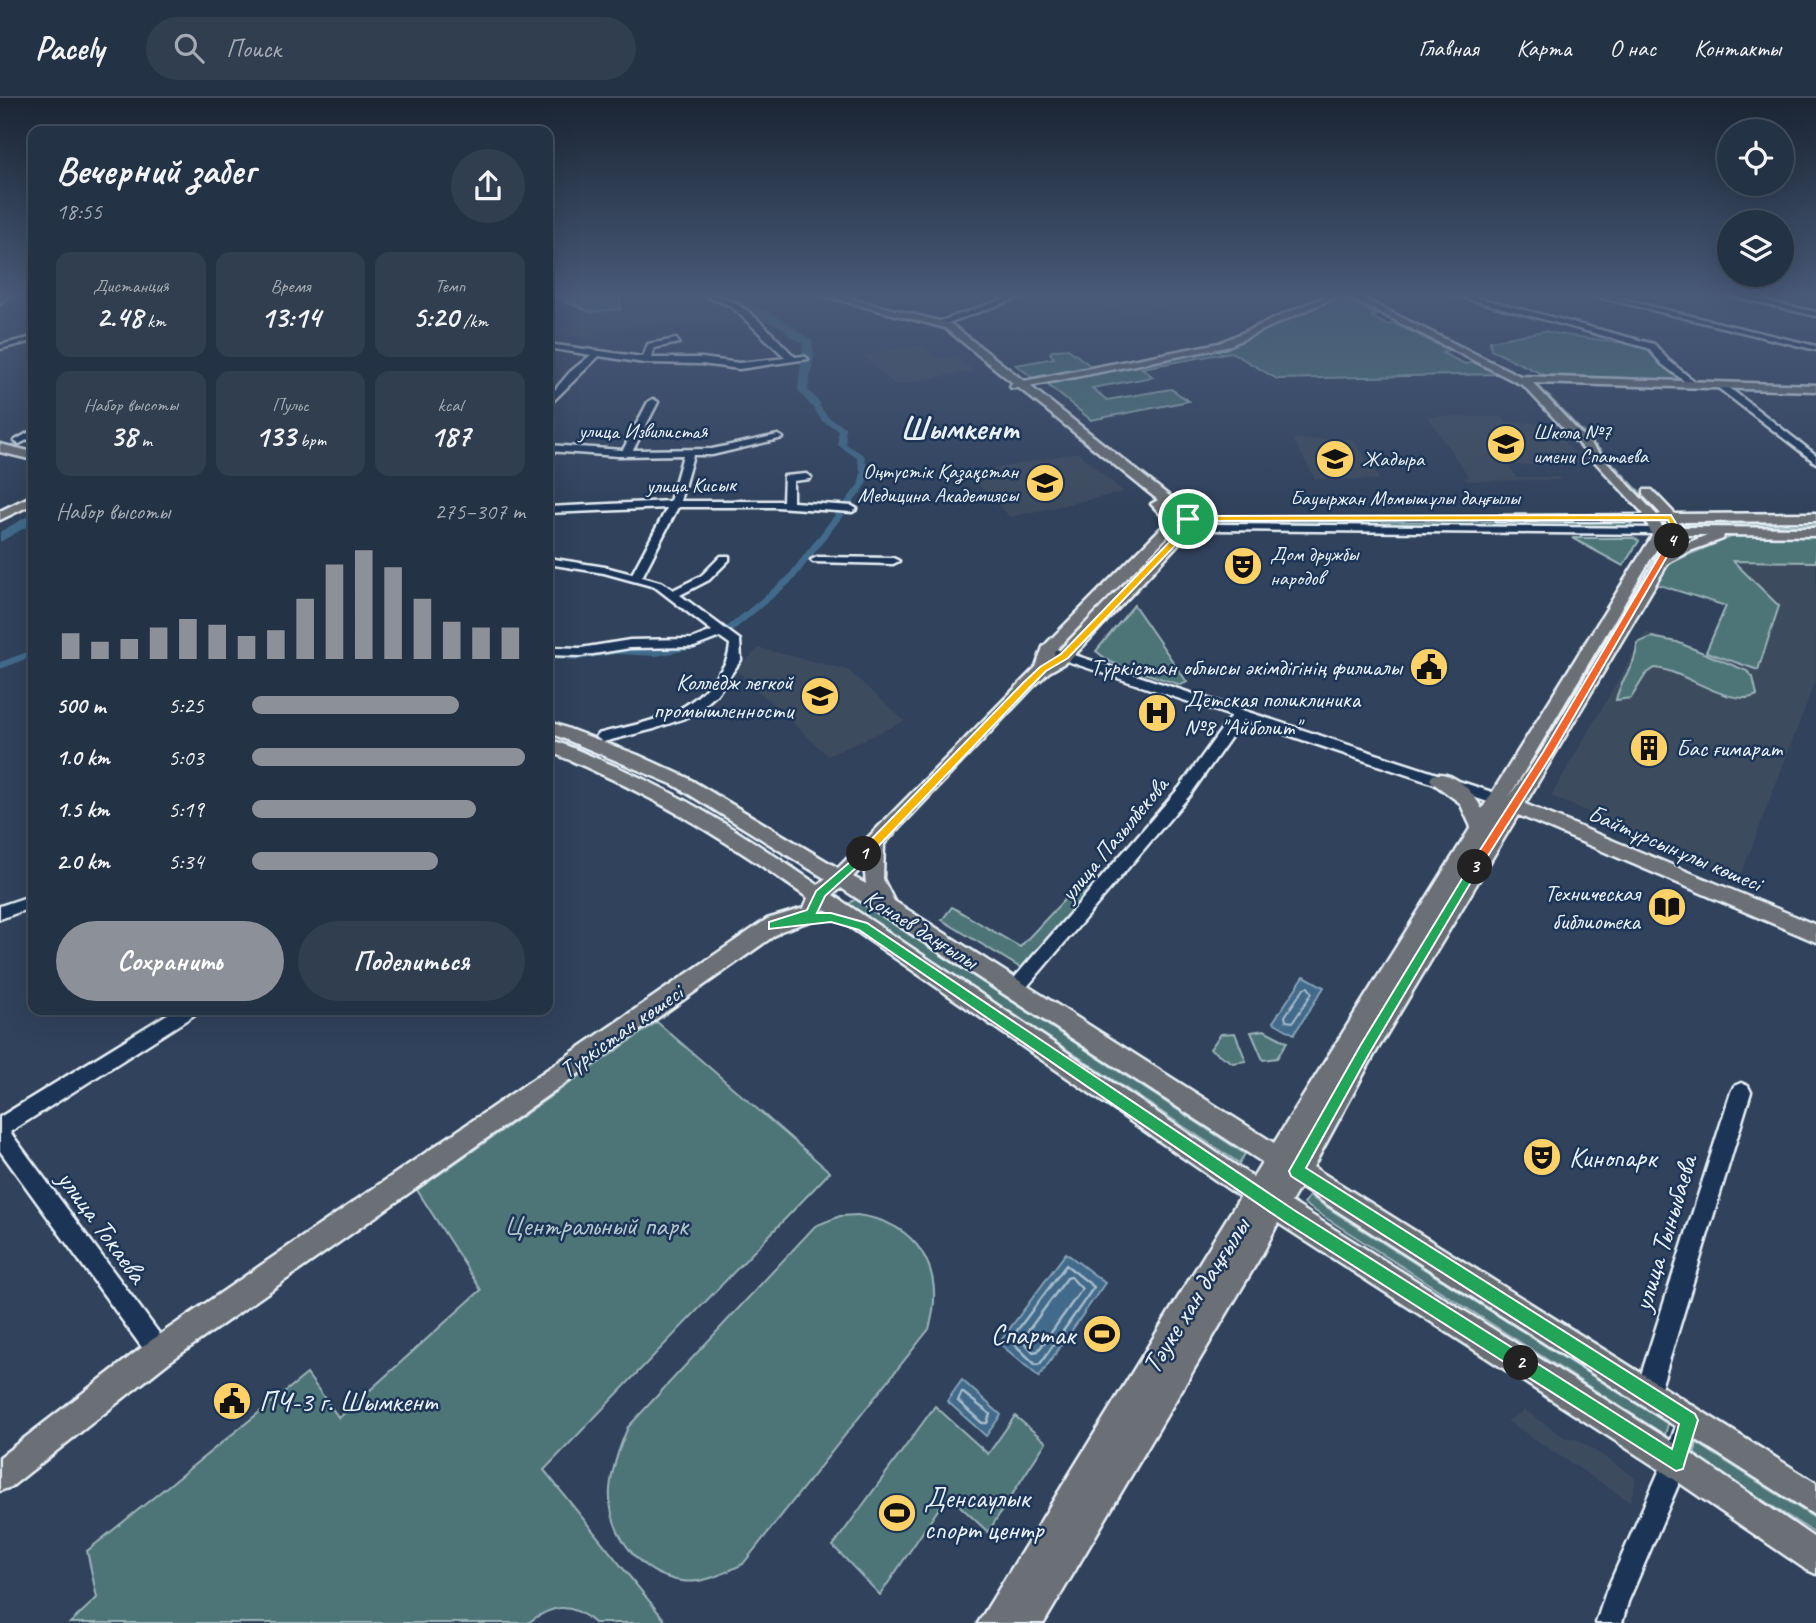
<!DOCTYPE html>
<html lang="ru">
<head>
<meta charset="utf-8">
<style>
	body { margin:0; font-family:Caveat,sans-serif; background:#303e50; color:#f1f3f6; height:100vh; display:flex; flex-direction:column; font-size:26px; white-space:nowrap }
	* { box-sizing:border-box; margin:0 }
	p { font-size:23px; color:#a3aab3 }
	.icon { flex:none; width:38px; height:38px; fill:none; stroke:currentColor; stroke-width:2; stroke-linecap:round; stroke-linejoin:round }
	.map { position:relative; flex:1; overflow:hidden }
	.panel { position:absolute; left:28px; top:28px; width:525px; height:889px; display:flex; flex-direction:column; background:#243245; border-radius:14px; box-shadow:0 7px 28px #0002,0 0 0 2px #414d5e }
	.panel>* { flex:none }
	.fabs { position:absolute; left:1717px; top:21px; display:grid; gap:14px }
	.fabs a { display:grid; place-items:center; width:77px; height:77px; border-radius:50%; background:#243245; box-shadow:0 7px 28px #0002,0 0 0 2px #414d5e; font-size:35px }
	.pin { position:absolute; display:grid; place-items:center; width:60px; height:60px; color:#fff; margin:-30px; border:4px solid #fff; border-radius:50%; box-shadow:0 2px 7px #0007 }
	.km { position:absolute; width:35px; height:35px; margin:-18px; border-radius:50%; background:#222; color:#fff; font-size:19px; line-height:35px; text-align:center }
	.round { display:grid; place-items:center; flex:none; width:74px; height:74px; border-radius:37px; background:#303e50 }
	.head { display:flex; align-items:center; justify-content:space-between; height:119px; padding:0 28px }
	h1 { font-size:38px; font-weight:800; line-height:52px }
	.metrics { display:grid; grid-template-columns:repeat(3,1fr); gap:10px; height:119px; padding:7px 28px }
	.metrics div { display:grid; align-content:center; border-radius:14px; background:#303e50; text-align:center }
	.metrics b { font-size:30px; font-weight:800 }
	.metrics small { font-size:19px; font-weight:400 }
	.metrics p { font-size:19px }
	.chart { height:196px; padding:14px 28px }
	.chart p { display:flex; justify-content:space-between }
	.chart svg { width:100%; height:126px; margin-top:7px; stroke:#8c9099; stroke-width:6 }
	.action { display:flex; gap:14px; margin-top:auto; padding:14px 28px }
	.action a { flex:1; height:80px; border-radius:42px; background:#8c9099; color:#fff; font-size:28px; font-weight:800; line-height:80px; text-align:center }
	.action a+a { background:#303e50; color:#f1f3f6 }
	ul { padding:0 28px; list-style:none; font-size:23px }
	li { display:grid; grid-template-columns:112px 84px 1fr; align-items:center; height:52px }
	li i { height:18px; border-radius:9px; background:#8c9099 }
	header { display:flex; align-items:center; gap:42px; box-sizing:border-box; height:98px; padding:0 35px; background:#243245; border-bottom:2px solid #414d5e }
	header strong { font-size:33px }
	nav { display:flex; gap:38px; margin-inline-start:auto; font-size:24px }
	.search { width:490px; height:63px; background:#303e50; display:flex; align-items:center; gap:18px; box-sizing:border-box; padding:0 24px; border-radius:38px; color:#a3aab3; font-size:26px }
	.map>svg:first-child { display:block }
	.built { fill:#3d4b5f }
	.green { fill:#4e7578; stroke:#9bb3b8; stroke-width:2 }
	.water { fill:#426b8a; stroke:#84a1b6; stroke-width:2 }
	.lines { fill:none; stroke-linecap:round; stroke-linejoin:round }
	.shore-far1 { stroke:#a6bbcc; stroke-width:2 }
	.shore { stroke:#a6bbcc; stroke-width:2.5 }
	.canal { fill:#426b8a; fill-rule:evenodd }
	.river { fill:#426b8a; fill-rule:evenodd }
	.minor-casing { stroke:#e8f1f8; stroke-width:5 }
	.major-casing { stroke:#e8f1f8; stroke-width:5 }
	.minor { fill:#1d3557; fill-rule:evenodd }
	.major { fill:#6b7074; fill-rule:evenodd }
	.split-1 { fill:#f5b400; stroke:#fff; stroke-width:2 }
	.split-2 { fill:#22a559; stroke:#fff; stroke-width:2 }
	.split-3 { fill:#22a559; stroke:#fff; stroke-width:2 }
	.split-4 { fill:#f0652b; stroke:#fff; stroke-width:2 }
	.split-5 { fill:#f5b400; stroke:#fff; stroke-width:2 }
	.labels { text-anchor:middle; stroke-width:5; stroke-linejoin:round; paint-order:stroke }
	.far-street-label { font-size:21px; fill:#e8f1f8; stroke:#1d3557 }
	.far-poi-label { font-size:21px; fill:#e8f1f8; stroke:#1d3557; text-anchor:start }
	.poi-label { font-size:24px; fill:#e8f1f8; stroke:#1d3557; text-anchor:end }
	.street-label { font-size:24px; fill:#e8f1f8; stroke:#1d3557 }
	.near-poi-label { font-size:28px; fill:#e8f1f8; stroke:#1d3557; text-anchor:start }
	.near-park-label { font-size:28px; fill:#b2c6cb; stroke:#1d3557 }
	.near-street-label { font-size:28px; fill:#e8f1f8; stroke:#1d3557 }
	.far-town-label { font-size:32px; font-weight:bold; fill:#e8f1f8; stroke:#1d3557 }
</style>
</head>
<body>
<header>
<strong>Pacely</strong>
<div class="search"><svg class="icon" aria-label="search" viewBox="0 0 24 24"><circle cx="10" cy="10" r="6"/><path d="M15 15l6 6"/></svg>Поиск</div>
<nav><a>Главная</a><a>Карта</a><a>О нас</a><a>Контакты</a></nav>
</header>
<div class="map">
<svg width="1816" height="1525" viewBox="0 0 1816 1525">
	<rect width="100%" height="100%" fill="#30425c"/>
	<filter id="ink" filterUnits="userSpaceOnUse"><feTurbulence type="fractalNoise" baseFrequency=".0143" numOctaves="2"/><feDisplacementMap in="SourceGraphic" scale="14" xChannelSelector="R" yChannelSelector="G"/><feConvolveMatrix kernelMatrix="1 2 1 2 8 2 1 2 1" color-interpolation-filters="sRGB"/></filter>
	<g filter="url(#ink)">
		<g class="built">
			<path d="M627 197H698L731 207 748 222 596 231 595 241 553 235 590 214 630 210Z"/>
			<path d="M1090 197H1194L1132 216 1087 198Z"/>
			<path d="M922 247 939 261 956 258 974 273 895 287 862 257Z"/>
			<path d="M1427 318 1502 319 1506 324 1548 325 1585 367H1508L1517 379H1558L1562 382 1467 383 1463 380 1469 379Z"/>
			<path d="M1293 341H1353L1380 382 1315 381Z"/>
			<path d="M1077 354 1124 394 1010 419 968 376Z"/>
			<path d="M1732 463 1816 464V581L1740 780 1551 698 1646 534 1757 572Z"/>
			<path d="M759 550 848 572 905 623 828 658 736 572Z"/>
			<path d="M1524 1312 1567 1341H1577L1633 1378 1636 1383 1630 1404 1507 1323Z"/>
		</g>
		<g class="green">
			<path d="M548 197H619L621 211 590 214Z"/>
			<path d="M1336 198 1377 217 1371 219 1387 227 1395 226 1449 252 1442 255 1465 266 1474 264 1500 276 1277 281 1231 254 1142 270 1153 279 1092 290 1107 302 1171 291 1189 303 1091 322 1043 283 1222 250Z"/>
			<path d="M1544 233C1568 239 1592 239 1616 245L1621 240 1650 252 1657 262 1684 282 1544 277 1491 252 1490 243Z"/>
			<path d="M1068 251 1092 269 1033 280 1016 267 1054 260 1050 255 1053 252Z"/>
			<path d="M1534 287H1538L1656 411H1651Z"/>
			<path d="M1213 423 1629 424 1634 429 1215 428Z"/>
			<path d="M1679 423H1816V427H1683Z"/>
			<path d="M1736 437 1816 438V464L1733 463 1779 508 1758 572 1706 554 1726 508 1656 486 1669 465Z"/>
			<path d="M1572 440H1634L1639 443 1623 468Z"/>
			<path d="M1134 507 1187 584 1181 587 1110 564 1096 553Z"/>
			<path d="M1651 539 1677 544 1747 573 1753 579 1757 597C1731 611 1683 572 1655 570L1646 576 1631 600 1616 602C1620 580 1637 568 1637 545Z"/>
			<path d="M1089 775 1102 785 1024 872 942 822 952 809 1020 849Z"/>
			<path d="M855 801 1245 1056 1239 1065 848 807Z"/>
			<path d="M657 924 830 1074 544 1372 667 1525H594C571 1503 552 1507 528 1525H70L97 1500 87 1453 307 1276 339 1320 481 1192 417 1092Z"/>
			<path d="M1264 932 1287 944 1277 960 1263 962 1251 934Z"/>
			<path d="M1235 935 1246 963 1233 965 1210 951 1221 936Z"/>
			<path d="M1309 1098 1668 1326 1665 1337 1304 1106Z"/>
			<path d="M857 1117C919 1125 946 1173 929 1231L743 1466C724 1475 704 1486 682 1483 639 1477 607 1434 610 1391 612 1369 619 1350 628 1329L815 1128 840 1118Z"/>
			<path d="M935 1308 988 1356 1015 1318 1046 1344 988 1434 948 1397 880 1497 833 1448Z"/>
			<path d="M1697 1345 1816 1421V1436L1694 1358Z"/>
		</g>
		<g class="water">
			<path d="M1304 878 1324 889 1294 936 1273 924Z"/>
			<path d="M1066 1155 1105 1185 1039 1279 999 1245Z"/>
			<path d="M962 1282 1001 1317 986 1338 947 1303Z"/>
		</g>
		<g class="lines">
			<path class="shore-far1" d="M1308 889 1312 895 1293 924 1286 923 1285 918 1304 890Z"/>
			<g class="shore">
				<path d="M1066 1167 1094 1189 1040 1266 1036 1267 1010 1242Z"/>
				<path d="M1071 1179 1082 1191 1038 1253 1033 1254 1022 1241 1067 1180Z"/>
				<path d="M962 1294 990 1316 987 1325H982L958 1303Z"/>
			</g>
			<g class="canal">
				<path d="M813 305H817L828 319 845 329 846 346 864 357 869 375 865 389 793 483 722 542 695 551 656 558 616 556 578 562 548 560V554L578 556 616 550 656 552 693 545 716 538 787 479 858 387 861 375 857 360 838 347V332L822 323 811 306Z"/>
				<path d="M33 552V558L0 571V564Z"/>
			</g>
			<g class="river">
				<path d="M710 197C729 196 774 214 789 226 797 232 802 237 812 242L814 256 808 292 821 306 819 308H811L798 292 803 245 789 238 783 230Z"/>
				<path d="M33 415V425L0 444V434Z"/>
			</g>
			<g class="minor-casing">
				<g id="minor">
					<path d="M703 197C741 195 770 235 795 259L804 258 808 261 739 271 702 266 644 265 599 258 548 308V300L570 274 591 257 548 250V246L643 259 648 246 676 241 679 245 654 250 651 260H702L739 265 786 260 731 208Z"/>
					<path d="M1015 197H1026L942 227 935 225Z"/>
					<path d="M1455 197H1467L1654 246 1668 262 1699 287 1692 289 1662 266 1648 250Z"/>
					<path d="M1591 197H1603L1816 248V252Z"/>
					<path d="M1727 197H1740L1816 214V218Z"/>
					<path d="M33 239V243L0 251V247Z"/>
					<path d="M1717 285H1723L1816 357V365L1717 289Z"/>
					<path d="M653 301 658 304 633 352 712 351 778 337 783 340 712 357H693L680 403H783L784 378 806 376 811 379 810 381 793 383V404L852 408 857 411 852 414 776 409H678L642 479 663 485 673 492 701 478 721 458H729V462L709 482 680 497 740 542 741 562 717 596 693 617 654 631 603 644 596 639 598 636C644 624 684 621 715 580 724 568 729 562 730 546L720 539 694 549 630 550 581 558 548 557V549L581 550 630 542 692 541 712 533 655 489 604 475 548 466V460L605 469 632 476 667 410 548 415V409L670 403 683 357 618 358 548 353V347L623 352 648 304Z"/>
					<path d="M33 332V339L19 346 14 343Z"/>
					<path d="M1500 418 1653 417 1658 420 1653 423H1496V419Z"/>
					<path d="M1172 422 1211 426 1658 430 1663 433 1658 436 1211 432 1168 427 1167 425Z"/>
					<path d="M817 459 893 460 899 463 893 466 813 464 811 462Z"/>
					<path d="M1053 550 1504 698 1506 702 1504 706H1494L1243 622 1190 697 1021 896 1015 898 1009 896 1006 891 1009 886 1180 689 1231 618 1049 557 1047 554Z"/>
					<path d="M33 797V809L0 821V808Z"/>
					<path d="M174 912H197L194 917 10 1034 167 1246 170 1254 167 1262 159 1265 151 1262 0 1053V1019Z"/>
					<path d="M1741 985 1748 988 1751 994 1659 1296 1655 1304 1647 1308 1639 1304 1635 1296 1731 994 1734 988Z"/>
					<path d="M1689 1310 1697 1314 1701 1322 1688 1364 1628 1504 1622 1525H1596L1606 1494 1664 1362 1681 1314Z"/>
				</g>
			</g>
			<g class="major-casing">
				<g id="major">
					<path d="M10 197 0 206 1 197Z"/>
					<path d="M821 197H836L951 226 1024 283 1219 245 1328 197H1340L1226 249 1030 288 1187 412 1195 421V428L1071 561 1049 574 1032 590 884 746 883 781 894 803 1274 1045 1471 729 1460 705 1433 685 1430 681 1433 677C1453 671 1474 695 1482 711L1652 438 1643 415 1524 288 1345 197H1356L1520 278 1816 287V293L1533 285 1657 417 1661 416 1644 398V392H1652L1675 416 1816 415V423L1679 424 1682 429 1816 430V438L1724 437 1723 441 1690 453 1668 465 1525 706 1816 827V844L1518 717 1373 959 1313 1069 1816 1385V1418L1300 1089 1291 1104 1687 1353 1816 1441V1476L1805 1471 1665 1375 1278 1125 1265 1151 1044 1525H978L1240 1099 824 811 819 820 781 833 169 1264 11 1389 0 1393V1359L149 1244 767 821 804 810 808 800C722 739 647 693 548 653V641C565 646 582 654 598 661 677 692 748 739 818 787L826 781 674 687 548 634V623L638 657 686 679 838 770 1036 569 1043 549 1164 427 1165 421 1151 406 1158 402 1019 290H1011L1010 288 1013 285 945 230ZM1176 417 1181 422V427L1054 558 1055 553 1175 431 1179 420ZM1660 424H1666L1668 429H1662ZM1665 437H1667L1655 464 1541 653 1509 699ZM1680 437H1707L1675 450ZM864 767 866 786 853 779ZM841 790 1262 1064 1253 1079 833 797Z"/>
					<path d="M0 346 33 354V362L0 354Z"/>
					<path d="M33 397V406L0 422V413Z"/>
				</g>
			</g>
			<use href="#minor" class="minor"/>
			<use href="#major" class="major"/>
		</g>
	</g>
	<linearGradient id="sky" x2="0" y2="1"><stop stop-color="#1a2433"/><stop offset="0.48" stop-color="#485a78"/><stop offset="1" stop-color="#485a78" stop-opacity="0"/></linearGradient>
	<rect width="1816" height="410" fill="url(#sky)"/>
	<path class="split-1" d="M1188 418 1191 421 1187 435 1068 560 1046 573 1030 589 868 759H860V753L1023 585 1040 569 1061 556 1180 433 1184 421Z"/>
	<path class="split-2" d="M864 752 869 756 868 759 825 798 817 815H831L867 825 1294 1112 1527 1259 1529 1265 1527 1271 1521 1274 1515 1271 1283 1123 859 832 831 824 769 831V824L807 812 816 793Z"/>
	<path class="split-3" d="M1475 764 1480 769 1369 956 1306 1070 1695 1316 1698 1322 1685 1364 1683 1371 1676 1373 1515 1271 1512 1265 1515 1259 1521 1257 1527 1259 1672 1351 1679 1326 1291 1078 1289 1073 1360 948 1471 766Z"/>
	<path class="split-4" d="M1672 441 1676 443 1553 655 1479 772H1471V766L1543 654 1668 443Z"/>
	<path class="split-5" d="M1671 417 1680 432 1676 443 1672 446 1668 443 1672 432 1668 422 1188 423 1184 421 1188 418Z"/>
	<defs>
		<g id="school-disc" transform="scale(2.0125)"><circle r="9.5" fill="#ffd166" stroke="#1d3557"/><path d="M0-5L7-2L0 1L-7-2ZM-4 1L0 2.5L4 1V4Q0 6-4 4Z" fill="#111"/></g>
		<g id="university-disc" transform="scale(2.0125)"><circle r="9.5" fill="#ffd166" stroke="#1d3557"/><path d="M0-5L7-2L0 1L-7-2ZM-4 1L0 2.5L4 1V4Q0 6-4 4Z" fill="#111"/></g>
		<g id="theatre-disc" transform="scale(2.0125)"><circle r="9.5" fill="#ffd166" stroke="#1d3557"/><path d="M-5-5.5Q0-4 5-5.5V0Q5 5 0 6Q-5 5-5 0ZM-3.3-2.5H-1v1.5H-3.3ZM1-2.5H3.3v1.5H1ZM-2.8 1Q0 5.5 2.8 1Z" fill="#111"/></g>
		<g id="civic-disc" transform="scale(2.0125)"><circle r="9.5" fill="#ffd166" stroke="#1d3557"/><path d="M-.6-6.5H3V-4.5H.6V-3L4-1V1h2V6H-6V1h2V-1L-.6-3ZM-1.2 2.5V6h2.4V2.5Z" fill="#111"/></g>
		<g id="hospital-disc" transform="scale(2.0125)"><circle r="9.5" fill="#ffd166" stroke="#1d3557"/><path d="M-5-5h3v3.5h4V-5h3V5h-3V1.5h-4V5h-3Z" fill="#111"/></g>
		<g id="building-disc" transform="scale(2.0125)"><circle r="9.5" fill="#ffd166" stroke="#1d3557"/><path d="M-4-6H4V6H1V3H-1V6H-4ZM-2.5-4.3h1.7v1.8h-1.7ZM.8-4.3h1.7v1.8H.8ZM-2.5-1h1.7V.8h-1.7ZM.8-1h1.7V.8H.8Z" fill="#111"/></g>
		<g id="library-disc" transform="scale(2.0125)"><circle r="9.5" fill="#ffd166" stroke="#1d3557"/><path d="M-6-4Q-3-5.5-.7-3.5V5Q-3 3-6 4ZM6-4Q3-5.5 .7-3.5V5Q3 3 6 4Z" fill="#111"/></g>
		<g id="stadium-disc" transform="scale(2.0125)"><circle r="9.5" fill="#ffd166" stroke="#1d3557"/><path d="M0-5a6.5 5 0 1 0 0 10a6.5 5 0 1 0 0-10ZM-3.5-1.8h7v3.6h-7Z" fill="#111"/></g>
	</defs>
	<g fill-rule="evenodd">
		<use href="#school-disc" x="1506" y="346"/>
		<use href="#school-disc" x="1335" y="361"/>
		<use href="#university-disc" x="1045" y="385"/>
		<use href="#theatre-disc" x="1243" y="468"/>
		<use href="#civic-disc" x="1429" y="569"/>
		<use href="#university-disc" x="820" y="598"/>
		<use href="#hospital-disc" x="1157" y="615"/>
		<use href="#building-disc" x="1649" y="650"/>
		<use href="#library-disc" x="1667" y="809"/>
		<use href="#theatre-disc" x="1542" y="1059"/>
		<use href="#stadium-disc" x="1102" y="1236"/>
		<use href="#civic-disc" x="232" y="1303"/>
		<use href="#stadium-disc" x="897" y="1415"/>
	</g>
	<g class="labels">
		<g class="far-street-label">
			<text x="643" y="340">улица Извилистая</text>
			<text transform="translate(691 387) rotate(-1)" y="7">улица Кисык</text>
			<text x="1405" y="407">Бауыржан Момышұлы даңғылы</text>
		</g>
		<g class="far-poi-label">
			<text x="1533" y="341">Школа №7<tspan x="1533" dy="24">имени Спатаева</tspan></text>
			<text x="1362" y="368">Жадыра</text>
			<text x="1018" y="380" text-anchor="end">Оңтүстік Қазақстан<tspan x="1018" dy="24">Медицина Академиясы</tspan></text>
			<text x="1270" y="463">Дом дружбы<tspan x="1270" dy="24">народов</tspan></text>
		</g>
		<g class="poi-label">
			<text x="1402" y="577">Түркістан облысы әкімдігінің филиалы</text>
			<text x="793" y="592">Колледж легкой<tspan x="793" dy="28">промышленности</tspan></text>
			<text x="1184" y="609" text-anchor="start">Детская поликлиника<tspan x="1184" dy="28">№8 "Айболит"</tspan></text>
			<text x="1676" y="658" text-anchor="start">Бас ғимарат</text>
			<text x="1640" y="803">Техническая<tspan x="1640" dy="28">библиотека</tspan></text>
		</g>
		<g class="street-label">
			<text transform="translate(1114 741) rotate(-50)" y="8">улица Пазылбекова</text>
			<text transform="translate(1675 750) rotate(23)" y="8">Байтұрсынұлы көшесі</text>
			<text transform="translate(921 831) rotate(32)" y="8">Қонаев даңғылы</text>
			<text transform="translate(621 933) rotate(-35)" y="8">Түркістан көшесі</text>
		</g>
		<g class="near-poi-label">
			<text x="1569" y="1069">Кинопарк</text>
			<text x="1075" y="1246" text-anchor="end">Спартак</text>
			<text x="259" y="1313">ПЧ-3 г. Шымкент</text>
			<text x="924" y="1409">Денсаулык<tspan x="924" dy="32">спорт центр</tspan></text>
		</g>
		<g class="near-park-label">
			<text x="596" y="1137">Центральный парк</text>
		</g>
		<g class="near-street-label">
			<text transform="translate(103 1128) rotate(54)" y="10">улица Токаева</text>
			<text transform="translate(1664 1135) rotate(-73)" y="10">улица Тыныбаева</text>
			<text transform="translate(1195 1197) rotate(-58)" y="10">Тәуке хан даңғылы</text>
		</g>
		<g class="far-town-label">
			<text x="959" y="341">Шымкент</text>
		</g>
	</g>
</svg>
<div class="fabs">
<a><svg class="icon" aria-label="locate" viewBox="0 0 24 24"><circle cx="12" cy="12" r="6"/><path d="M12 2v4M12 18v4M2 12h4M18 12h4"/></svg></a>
<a><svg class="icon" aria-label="layers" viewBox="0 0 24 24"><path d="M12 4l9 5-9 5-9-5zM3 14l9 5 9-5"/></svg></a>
</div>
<div class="pin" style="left:1188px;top:421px;background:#1e9e55"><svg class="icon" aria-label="arrive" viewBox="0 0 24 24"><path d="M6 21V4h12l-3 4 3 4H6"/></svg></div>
<b class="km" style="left:864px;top:756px">1</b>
<b class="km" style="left:1521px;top:1265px">2</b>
<b class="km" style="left:1475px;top:769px">3</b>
<b class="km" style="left:1672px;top:443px">4</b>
<section class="panel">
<div class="head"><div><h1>Вечерний забег</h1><p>18:55</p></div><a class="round"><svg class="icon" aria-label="share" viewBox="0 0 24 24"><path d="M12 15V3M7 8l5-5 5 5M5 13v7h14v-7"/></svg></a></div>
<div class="metrics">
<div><p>Дистанция</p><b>2.48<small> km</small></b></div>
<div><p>Время</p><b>13:14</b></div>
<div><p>Темп</p><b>5:20<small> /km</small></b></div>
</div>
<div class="metrics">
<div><p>Набор высоты</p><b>38<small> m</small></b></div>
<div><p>Пульс</p><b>133<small> bpm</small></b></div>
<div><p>kcal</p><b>187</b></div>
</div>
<div class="chart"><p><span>Набор высоты</span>275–307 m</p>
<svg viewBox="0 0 160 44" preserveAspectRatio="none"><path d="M5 44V35M15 44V38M25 44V37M35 44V33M45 44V30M55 44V32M65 44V36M75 44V34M85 44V23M95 44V11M105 44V6M115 44V12M125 44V23M135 44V31M145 44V33M155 44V33"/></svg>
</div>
<ul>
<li><b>500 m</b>5:25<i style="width:76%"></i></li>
<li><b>1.0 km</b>5:03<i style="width:100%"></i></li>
<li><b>1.5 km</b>5:19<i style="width:82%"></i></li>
<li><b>2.0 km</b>5:34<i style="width:68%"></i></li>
</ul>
<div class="action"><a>Сохранить</a><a>Поделиться</a></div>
</section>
</div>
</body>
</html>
